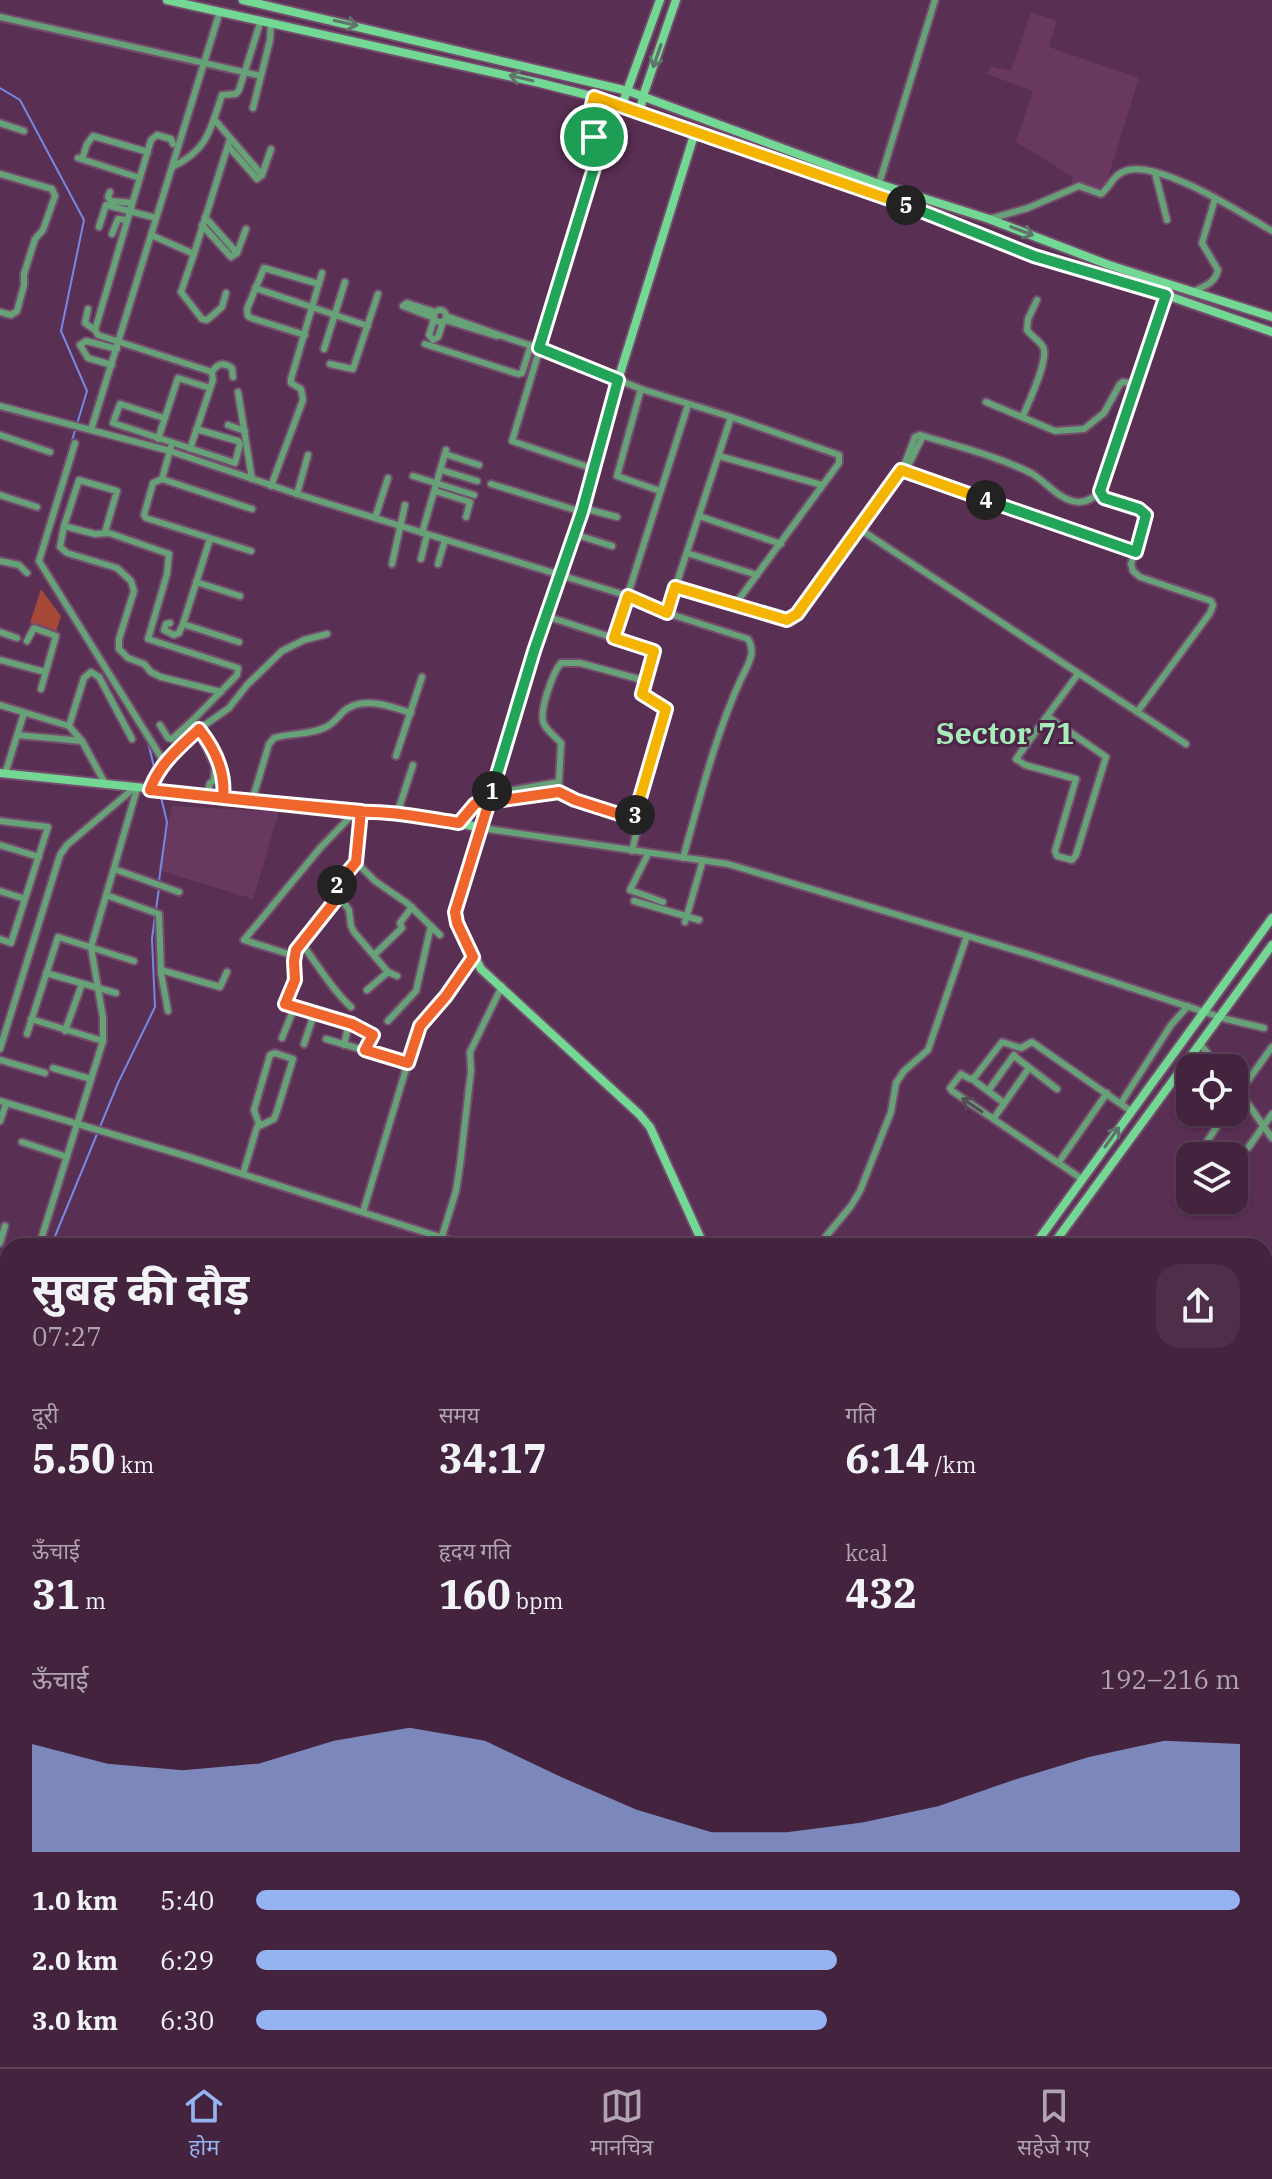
<!DOCTYPE html>
<html lang="hi">
<head>
<meta charset="utf-8">
<style>
	body { margin:0; font-family:"IBM Plex Serif","Noto Sans Devanagari",serif; background:#4d2f49; color:#f1f3f6; height:100vh; display:flex; flex-direction:column; font-size:30px; white-space:nowrap }
	* { box-sizing:border-box; margin:0 }
	p { font-size:26px; color:#afa4b0 }
	.icon { flex:none; width:44px; height:44px; fill:none; stroke:currentColor; stroke-width:2; stroke-linecap:round; stroke-linejoin:round }
	.map { position:relative; flex:1; overflow:hidden }
	.sheet { position:absolute; left:0px; top:1238px; width:1272px; height:830px; display:flex; flex-direction:column; background:#43233e; border-radius:24px 24px 0 0; box-shadow:0 2px 6px #0004,0 0 0 2px #5b4058 }
	.sheet>* { flex:none }
	.tools { position:absolute; left:1176px; top:1054px; display:grid; gap:16px }
	.tools a { display:grid; place-items:center; width:72px; height:72px; border-radius:16px; background:#43233e; box-shadow:0 2px 6px #0004,0 0 0 2px #5b4058; font-size:40px }
	.pin { position:absolute; display:grid; place-items:center; width:68px; height:68px; color:#fff; margin:-34px; border:4px solid #fff; border-radius:50%; box-shadow:0 2px 8px #0007 }
	.km { position:absolute; width:40px; height:40px; margin:-20px; border-radius:50%; background:#222; color:#fff; font-size:22px; line-height:40px; text-align:center }
	.round { display:grid; place-items:center; flex:none; width:84px; height:84px; border-radius:24px; background:#4d2f49 }
	.overview { display:flex; align-items:center; justify-content:space-between; height:136px; padding:0 32px }
	h1 { font-size:44px; font-weight:700; line-height:60px }
	.figures { display:grid; grid-template-columns:repeat(3,1fr); gap:12px; height:136px; padding:8px 32px }
	.figures div { display:grid; align-content:center }
	.figures b { font-size:40px; font-weight:700 }
	.figures small { font-size:22px; font-weight:400 }
	.figures p { font-size:22px }
	.chart { height:224px; padding:16px 32px }
	.chart p { display:flex; justify-content:space-between }
	.chart svg { width:100%; height:144px; margin-top:8px; fill:#95b2f1; opacity:.7 }
	ul { padding:0 32px; list-style:none; font-size:26px }
	li { display:grid; grid-template-columns:128px 96px 1fr; align-items:center; height:60px }
	li i { height:20px; border-radius:10px; background:#95b2f1 }
	.tab-bar { display:flex; justify-content:space-around; align-items:center; height:112px; border-top:2px solid #5b4058; background:#43233e; font-size:22px; color:#afa4b0 }
	.tab-bar a { display:grid; justify-items:center; gap:4px }
	.tab-bar .on { color:#95b2f1 }
	.map>svg:first-child { display:block }
	.built { fill:#683861 }
	.green { fill:#a44937 }
	.lines { fill:none; stroke-linecap:round; stroke-linejoin:round }
	.stream { stroke:#7588e3; stroke-width:2 }
	.street-casing { stroke:#744d6e; stroke-width:10 }
	.secondary-casing { stroke:#744d6e; stroke-width:12 }
	.street { stroke:#66a177; stroke-width:6 }
	.secondary { stroke:#74d895; stroke-width:8 }
	.oneway { stroke:#5f756b }
	.oneway2 { stroke:#554a56 }
	.split-1-casing { stroke:#fff; stroke-width:16 }
	.split-2-casing { stroke:#fff; stroke-width:16 }
	.split-3-casing { stroke:#fff; stroke-width:16 }
	.split-4-casing { stroke:#fff; stroke-width:16 }
	.split-5-casing { stroke:#fff; stroke-width:16 }
	.split-6-casing { stroke:#fff; stroke-width:16 }
	.split-1 { stroke:#22a559; stroke-width:10 }
	.split-2 { stroke:#f0652b; stroke-width:10 }
	.split-3 { stroke:#f0652b; stroke-width:10 }
	.split-4 { stroke:#f5b400; stroke-width:10 }
	.split-5 { stroke:#22a559; stroke-width:10 }
	.split-6 { stroke:#f5b400; stroke-width:10 }
	.labels { text-anchor:middle; stroke-width:6; stroke-linejoin:round; paint-order:stroke }
	.district-label { font-size:30px; font-weight:bold; fill:#a6edba; stroke:#4e2448 }
</style>
</head>
<body>
<div class="map">
<svg width="1272" height="2067" viewBox="0 0 1272 2067">
	<rect width="100%" height="100%" fill="#592f53"/>
	<g class="built">
		<path d="M1031 12 1057 21 1049 47 1139 78 1104 190 1092 186 1089 196 1071 187 1073 177 1016 142 1033 91 987 74 990 66 1011 71Z"/>
		<path d="M172 806 279 812 253 899 158 870Z"/>
		<path d="M0 1879 8 1887V2060H108L101 2067H0Z"/>
	</g>
	<path class="green" d="M41 589 61 616 56 632 30 623Z"/>
	<g class="lines">
		<g class="stream">
			<path d="M0 88 20 100 84 220 61 331 87 391 36 559"/>
			<path d="M127 708 148 742 156 775"/>
			<path d="M159 881 167 822 160 793"/>
			<path d="M156 909 159 888"/>
			<path d="M51 1246 118 1083 155 1007 152 939 155 916"/>
			<path d="M389 2060 399 2067"/>
		</g>
		<g class="street-casing">
			<g id="street">
				<path d="M0 17 257 75"/>
				<path d="M594 97 591 109 598 155 512 441 594 469"/>
				<path d="M253 108 270 40 271 22"/>
				<path d="M214 119 262 175"/>
				<path d="M0 123 24 131"/>
				<path d="M173 144 171 139 157 135 151 140 95 330 98 335 212 372 213 380 190 449"/>
				<path d="M228 146 257 179 262 175 271 149"/>
				<path d="M78 158 140 178"/>
				<path d="M82 159 87 144 93 136 148 152"/>
				<path d="M172 167C208 150 210 130 222 95L236 94 239 90 261 20"/>
				<path d="M1155 173 1167 220"/>
				<path d="M0 174 52 189 55 196 43 230 35 239 24 274V285L17 311 11 315 0 312"/>
				<path d="M878 187 935 0"/>
				<path d="M110 192 108 197 111 201 132 203"/>
				<path d="M205 217 237 253"/>
				<path d="M989 219 1028 208 1079 186 1101 194C1111 186 1113 174 1128 170 1163 162 1241 213 1272 231"/>
				<path d="M202 225 231 257 237 253 246 229"/>
				<path d="M99 227 106 205 156 218"/>
				<path d="M112 234 118 219 127 220"/>
				<path d="M151 235 194 254 230 139"/>
				<path d="M194 254 181 292 202 319 207 320 222 307 226 293"/>
				<path d="M255 288 368 326"/>
				<path d="M1194 291C1205 286 1215 283 1218 270L1202 243 1215 199"/>
				<path d="M88 309 85 323 95 330"/>
				<circle cx="440" cy="316" r="6"/>
				<path d="M434 318 403 306 407 303 435 312"/>
				<path d="M434 319 429 335 433 340 438 337 443 322"/>
				<path d="M445 320 497 336 499 335 446 316"/>
				<path d="M305 335 251 318 248 316 247 309 264 268 319 284"/>
				<path d="M499 335 553 353 641 389 731 417 839 455V463L734 606"/>
				<path d="M425 344 518 374 522 373 531 345"/>
				<path d="M324 349 345 282"/>
				<path d="M330 364 353 369 378 294"/>
				<path d="M112 365 88 358 80 345 86 341 117 349"/>
				<path d="M212 372C218 363 223 362 232 368L233 377"/>
				<path d="M641 389 617 476 660 491"/>
				<path d="M238 392 252 479"/>
				<path d="M986 402 1055 431 1084 429 1104 413 1120 384 1123 382 1135 384"/>
				<path d="M0 406 170 451 297 494 625 595 667 613 748 639C757 653 747 666 741 679 715 736 700 798 683 858"/>
				<path d="M1023 416C1029 401 1047 364 1044 349 1042 342 1031 336 1027 330L1028 319 1037 300"/>
				<path d="M164 418 120 404 113 423 235 463 240 444 238 441 196 429"/>
				<path d="M228 425 245 431"/>
				<path d="M91 430 220 11"/>
				<path d="M0 435 50 452"/>
				<path d="M158 439 178 378 210 388"/>
				<path d="M75 443 39 561 164 762"/>
				<path d="M171 447 162 479 252 509"/>
				<path d="M445 454 479 465"/>
				<path d="M719 456 822 485"/>
				<path d="M903 468 915 437 920 435C956 446 997 456 1031 473 1047 482 1058 500 1078 502 1086 503 1094 497 1100 493"/>
				<path d="M441 470 477 481"/>
				<path d="M901 470 1136 552"/>
				<path d="M413 476 474 495"/>
				<path d="M162 479 153 483 144 515 146 518 251 551"/>
				<path d="M491 484 582 512"/>
				<path d="M271 486 303 400 301 389 291 383V379L322 273"/>
				<path d="M435 491 470 502 466 517"/>
				<path d="M297 494 308 455"/>
				<path d="M0 495 37 507"/>
				<path d="M583 508 617 517"/>
				<path d="M699 516 781 544"/>
				<path d="M375 518 388 478"/>
				<path d="M64 526 95 534 109 533 169 554 167 574 148 639 238 668 237 675 193 720 215 766 214 779"/>
				<path d="M858 528 1186 744"/>
				<path d="M105 532 117 491 79 480 64 526 60 547 67 553 117 568 131 581 134 591 119 639V649L128 658 144 664 151 672 161 677 221 692"/>
				<path d="M422 533 446 450"/>
				<path d="M574 534 612 546"/>
				<path d="M210 539 183 624 239 642"/>
				<path d="M687 553 757 575"/>
				<path d="M421 559 427 535"/>
				<path d="M0 561 19 565 27 573"/>
				<path d="M392 564 405 505"/>
				<path d="M438 564 445 540"/>
				<path d="M196 582 240 596"/>
				<path d="M675 587 787 620 797 614 903 468 910 462 923 436"/>
				<path d="M667 613 731 417"/>
				<path d="M170 623 166 624 164 630 174 635 179 633 183 624"/>
				<path d="M0 632 17 638"/>
				<path d="M614 638 688 405"/>
				<path d="M27 641 34 628 56 636 41 689"/>
				<path d="M0 660 45 672"/>
				<path d="M0 705 69 726 82 741 106 785"/>
				<path d="M1138 711 1210 613 1213 605 1211 601 1140 577 1133 571 1131 564 1147 521 1144 511 1104 498 1100 493 1166 295"/>
				<path d="M1047 716 1016 759 1025 765 1076 779 1055 851 1057 856 1072 860 1076 855 1106 757 1047 716 1078 674"/>
				<path d="M160 725 168 738 172 739 193 720"/>
				<path d="M69 726 84 678 91 672 99 677 132 739"/>
				<path d="M200 733C214 742 223 765 221 781"/>
				<path d="M17 735 82 741"/>
				<path d="M396 756 422 677"/>
				<path d="M5 774 24 713"/>
				<path d="M150 790 164 762 199 729 229 708 247 685 282 651 304 640 327 634"/>
				<path d="M491 794 559 782 561 743C556 737 547 731 544 724 538 713 553 672 561 663H580L646 681"/>
				<path d="M207 796 210 783 217 779 224 786 223 798"/>
				<path d="M252 801 269 744 274 738C290 733 309 735 324 728 334 724 337 718 343 712 361 695 391 706 411 713"/>
				<path d="M489 802 559 792 575 800 628 817 637 813 666 709 642 694 654 651 552 618"/>
				<path d="M361 811 356 862 335 890 349 910 351 926 354 932 388 972 397 976"/>
				<path d="M397 814 413 765"/>
				<path d="M0 821 48 827 11 943 0 939"/>
				<path d="M459 823 475 804 490 799"/>
				<path d="M481 828 728 864 1031 955 1226 1019 1264 1028"/>
				<path d="M0 845 39 857"/>
				<path d="M632 851 637 830"/>
				<path d="M648 854 630 890 663 902"/>
				<path d="M356 862 375 881 407 903 440 935"/>
				<path d="M114 869 179 892"/>
				<path d="M0 891 25 899"/>
				<path d="M106 895 159 914 161 973 168 1011"/>
				<path d="M338 897 296 950 294 961 295 980 285 1004 352 1024 373 1035 365 1050"/>
				<path d="M634 901 699 920"/>
				<path d="M685 922 703 860"/>
				<path d="M300 942C318 964 330 988 351 1007"/>
				<path d="M374 955 402 928 400 923 412 907"/>
				<path d="M295 956 244 940 321 847 355 812"/>
				<path d="M161 970 220 987 227 972"/>
				<path d="M46 973 116 993"/>
				<path d="M367 990 388 972"/>
				<path d="M31 1019 103 1041"/>
				<path d="M388 1021 416 991 431 926"/>
				<path d="M65 1031 82 984"/>
				<path d="M27 1034 58 937 134 961"/>
				<path d="M282 1038 294 1008"/>
				<path d="M326 1039 408 1063"/>
				<path d="M304 1044 314 1014"/>
				<path d="M1200 1044 1220 1068"/>
				<path d="M344 1045 349 1023"/>
				<path d="M0 1049 60 855 67 845 133 789"/>
				<path d="M1014 1056 1057 1089"/>
				<path d="M0 1060 45 1073"/>
				<path d="M53 1068 91 1079"/>
				<path d="M972 1079 1004 1103"/>
				<path d="M1234 1084 1272 1138"/>
				<path d="M988 1091 1014 1055"/>
				<path d="M1234 1100 1272 1047"/>
				<path d="M0 1101 186 1156 468 1246"/>
				<path d="M1121 1103 1171 1025 1188 1006"/>
				<path d="M994 1118 1029 1068"/>
				<path d="M0 1121 6 1104"/>
				<path d="M22 1142 67 1157"/>
				<path d="M1248 1148 1272 1114"/>
				<path d="M1198 1156 1226 1112"/>
				<path d="M1059 1162 1107 1093"/>
				<path d="M243 1174 257 1127 274 1119 277 1111 293 1059 275 1053 270 1055 254 1110 259 1124"/>
				<path d="M1082 1179 952 1091 950 1088 961 1074 970 1079 974 1078 1002 1042 1021 1048 1032 1042 1131 1111"/>
				<path d="M363 1212 418 1029 446 996 473 957"/>
				<path d="M0 1243 5 1226"/>
				<path d="M39 1246 103 1041V1018L91 947 137 789"/>
				<path d="M439 1246 456 1191 460 1165 471 1071 470 1052 502 986"/>
				<path d="M818 1246 851 1206 860 1191 891 1112 896 1083 904 1071 928 1050 967 936"/>
				<path d="M0 1347H8"/>
				<path d="M0 1542 8 1535"/>
				<path d="M0 1810 8 1802"/>
				<path d="M175 2060 181 2067"/>
				<path d="M425 2060 435 2067"/>
				<path d="M646 2060 667 2067"/>
				<path d="M845 2060 872 2067"/>
				<path d="M712 2062 727 2067"/>
				<path d="M989 2067 994 2060"/>
			</g>
		</g>
		<g class="secondary-casing">
			<g id="secondary">
				<path d="M167 0 540 83 619 103 951 221 1034 256 1166 295 1272 332"/>
				<path d="M243 0 628 91 879 184 989 219 1109 265 1272 317"/>
				<path d="M622 105 660 0"/>
				<path d="M640 112 643 96 676 0"/>
				<path d="M695 132 618 380 582 512 508 732 455 918 481 969 639 1114 650 1127 704 1246"/>
				<path d="M0 773 397 814 459 823 481 828"/>
				<path d="M1034 1246 1272 918"/>
				<path d="M1052 1246 1272 945"/>
				<path d="M0 1875 8 1883"/>
				<path d="M1208 2060 1212 2067"/>
				<path d="M111 2067 119 2060"/>
				<path d="M121 2067 129 2060"/>
			</g>
		</g>
		<use href="#street" class="street"/>
		<use href="#secondary" class="secondary"/>
	</g>
	<defs><path id="oneway-shaft" d="M-6 0H5M1.5-3L5.5 0L1.5 3" fill="none" stroke-width="1.6" stroke-linecap="round" stroke-linejoin="round" transform="scale(2)"/></defs>
	<g class="oneway">
		<use href="#oneway-shaft" transform="translate(346 23) rotate(12)"/>
		<use href="#oneway-shaft" transform="translate(657 56) rotate(109)"/>
		<use href="#oneway-shaft" transform="translate(521 78) rotate(-167)"/>
		<use href="#oneway-shaft" transform="translate(1022 231) rotate(21)"/>
		<use href="#oneway-shaft" transform="translate(1112 1137) rotate(-54)"/>
	</g>
	<use class="oneway2" href="#oneway-shaft" transform="translate(972 1105) rotate(-146)"/>
	<g class="lines">
		<g class="split-1-casing">
			<path id="split-1" d="M492 791 534 651 582 512 618 380 539 348 598 155 594 137"/>
		</g>
		<g class="split-2-casing">
			<path id="split-2" d="M337 885 356 862 361 811 223 798C226 771 215 749 199 729 179 748 159 764 150 790L355 812C389 810 425 818 459 823L475 804 490 799 492 791"/>
		</g>
		<g class="split-3-casing">
			<path id="split-3" d="M337 885 335 889 338 897 296 950 294 961 295 980 285 1004 352 1024 373 1035 365 1050 408 1063 420 1026 446 996 473 957 457 923 455 912 489 802 559 792 575 800 628 817 635 815"/>
		</g>
		<g class="split-4-casing">
			<path id="split-4" d="M635 815 666 709 642 694 654 651 614 638 628 596 667 613 675 587 787 620 797 614 901 470 986 500"/>
		</g>
		<g class="split-5-casing">
			<path id="split-5" d="M906 205 1034 256 1166 295 1100 491 1104 498 1139 509 1146 515 1136 552 986 500"/>
		</g>
		<g class="split-6-casing">
			<path id="split-6" d="M594 137 591 109 594 97 906 205"/>
		</g>
		<use href="#split-1" class="split-1"/>
		<use href="#split-2" class="split-2"/>
		<use href="#split-3" class="split-3"/>
		<use href="#split-4" class="split-4"/>
		<use href="#split-5" class="split-5"/>
		<use href="#split-6" class="split-6"/>
	</g>
	<g class="labels">
		<g class="district-label">
			<text x="1005" y="744">Sector 71</text>
		</g>
	</g>
</svg>
<div class="tools">
<a><svg class="icon" aria-label="locate" viewBox="0 0 24 24"><circle cx="12" cy="12" r="6"/><path d="M12 2v4M12 18v4M2 12h4M18 12h4"/></svg></a>
<a><svg class="icon" aria-label="layers" viewBox="0 0 24 24"><path d="M12 4l9 5-9 5-9-5zM3 14l9 5 9-5"/></svg></a>
</div>
<div class="pin" style="left:594px;top:137px;background:#1e9e55"><svg class="icon" aria-label="arrive" viewBox="0 0 24 24"><path d="M6 21V4h12l-3 4 3 4H6"/></svg></div>
<b class="km" style="left:492px;top:791px">1</b>
<b class="km" style="left:337px;top:885px">2</b>
<b class="km" style="left:635px;top:815px">3</b>
<b class="km" style="left:986px;top:500px">4</b>
<b class="km" style="left:906px;top:205px">5</b>
<section class="sheet">
<div class="overview"><div><h1>सुबह की दौड़</h1><p>07:27</p></div><a class="round"><svg class="icon" aria-label="share" viewBox="0 0 24 24"><path d="M12 15V3M7 8l5-5 5 5M5 13v7h14v-7"/></svg></a></div>
<div class="figures">
<div><p>दूरी</p><b>5.50<small> km</small></b></div>
<div><p>समय</p><b>34:17</b></div>
<div><p>गति</p><b>6:14<small> /km</small></b></div>
</div>
<div class="figures">
<div><p>ऊँचाई</p><b>31<small> m</small></b></div>
<div><p>हृदय गति</p><b>160<small> bpm</small></b></div>
<div><p>kcal</p><b>432</b></div>
</div>
<div class="chart"><p><span>ऊँचाई</span>192–216 m</p>
<svg viewBox="0 0 160 44" preserveAspectRatio="none"><path d="M0 44V11L10 17L20 19L30 17L40 10L50 6L60 10L70 21L80 31L90 38L100 38L110 35L120 30L130 22L140 15L150 10L160 11V44z"/></svg>
</div>
<ul>
<li><b>1.0 km</b>5:40<i style="width:100%"></i></li>
<li><b>2.0 km</b>6:29<i style="width:59%"></i></li>
<li><b>3.0 km</b>6:30<i style="width:58%"></i></li>
</ul>
</section>
</div>
<nav class="tab-bar">
<a class="on"><svg class="icon" aria-label="home" viewBox="0 0 24 24"><path d="M3 11l9-7 9 7M6 9v11h12V9"/></svg>होम</a>
<a><svg class="icon" aria-label="map" viewBox="0 0 24 24"><path d="M3 6l6-2 6 2 6-2v14l-6 2-6-2-6 2zM9 4v14M15 6v14"/></svg>मानचित्र</a>
<a><svg class="icon" aria-label="saved" viewBox="0 0 24 24"><path d="M7 4h10v16l-5-4-5 4z"/></svg>सहेजे गए</a>
</nav>
</body>
</html>
